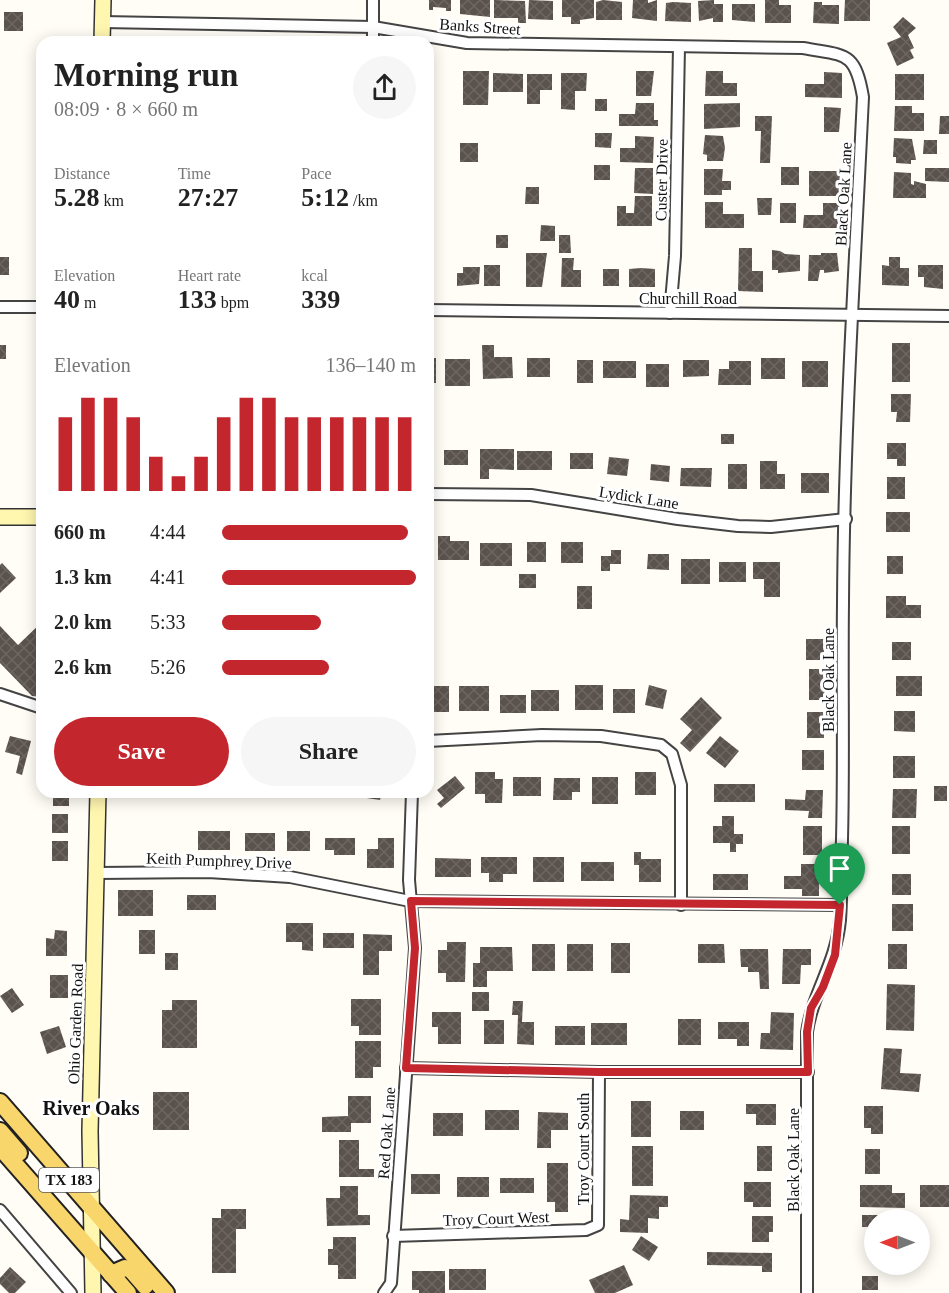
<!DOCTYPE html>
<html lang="en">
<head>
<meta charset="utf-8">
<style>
	body { margin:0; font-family:Georgia,serif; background:#f6f6f6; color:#222; height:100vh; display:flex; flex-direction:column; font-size:22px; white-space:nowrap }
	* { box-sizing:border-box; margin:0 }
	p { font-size:20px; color:#767676 }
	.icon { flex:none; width:33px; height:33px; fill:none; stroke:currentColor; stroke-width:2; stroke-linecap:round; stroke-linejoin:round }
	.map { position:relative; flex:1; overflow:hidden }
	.drawer { position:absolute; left:36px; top:36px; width:398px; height:762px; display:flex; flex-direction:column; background:#fff; border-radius:18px; box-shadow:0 3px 15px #0003 }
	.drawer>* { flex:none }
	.needle { width:39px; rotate:270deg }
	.tools { position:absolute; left:864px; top:1209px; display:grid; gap:12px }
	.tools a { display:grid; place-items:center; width:66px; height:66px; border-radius:50%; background:#fff; box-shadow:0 3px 15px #0003; font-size:30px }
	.pin { position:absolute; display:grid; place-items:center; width:51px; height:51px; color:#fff; margin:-62px -26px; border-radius:50% 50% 50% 0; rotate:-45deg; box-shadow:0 0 6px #0007 }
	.pin .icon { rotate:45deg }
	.round { display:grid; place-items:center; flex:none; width:63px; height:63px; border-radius:32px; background:#f6f6f6 }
	.head { display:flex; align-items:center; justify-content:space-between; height:102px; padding:0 18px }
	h1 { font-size:33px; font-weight:800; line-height:45px }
	.metrics { display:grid; grid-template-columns:repeat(3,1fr); gap:9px; height:102px; padding:6px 18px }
	.metrics div { display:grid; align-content:center }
	.metrics b { font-size:26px; font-weight:800 }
	.metrics small { font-size:16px; font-weight:400 }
	.metrics p { font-size:16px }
	.chart { height:168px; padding:12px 18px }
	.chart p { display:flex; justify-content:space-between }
	.chart svg { width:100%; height:108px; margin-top:6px; stroke:#c4262e; stroke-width:6 }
	.button { display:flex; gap:12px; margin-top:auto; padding:12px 18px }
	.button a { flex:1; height:69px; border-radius:36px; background:#c4262e; color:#fff; font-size:24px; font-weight:800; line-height:69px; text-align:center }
	.button a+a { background:#f6f6f6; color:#222 }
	ul { padding:0 18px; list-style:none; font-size:20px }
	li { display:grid; grid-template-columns:96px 72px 1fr; align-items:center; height:45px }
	li i { height:15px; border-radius:8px; background:#c4262e }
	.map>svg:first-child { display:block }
	.building { fill:url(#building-cross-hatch) }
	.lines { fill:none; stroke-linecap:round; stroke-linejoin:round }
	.street-casing { stroke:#444; stroke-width:14 }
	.secondary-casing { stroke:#333; stroke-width:18 }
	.primary-casing { stroke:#222; stroke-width:20 }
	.street { stroke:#fff; stroke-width:10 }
	.secondary { stroke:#fff6b0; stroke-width:15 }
	.primary { stroke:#f9d66b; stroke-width:16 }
	.route-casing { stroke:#fff; stroke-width:12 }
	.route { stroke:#c4262e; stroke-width:8 }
	.labels { text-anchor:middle; stroke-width:6; stroke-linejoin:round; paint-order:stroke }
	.shield { fill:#fff; stroke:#585858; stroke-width:1.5 }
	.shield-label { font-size:15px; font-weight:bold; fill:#111 }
	.street-label { font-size:16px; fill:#111; stroke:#fff }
	.quarter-label { font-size:20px; font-weight:bold; fill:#111; stroke:#fff }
</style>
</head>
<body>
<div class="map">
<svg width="949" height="1293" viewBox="0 0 949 1293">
	<defs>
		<pattern id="building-cross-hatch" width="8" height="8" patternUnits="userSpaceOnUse" patternTransform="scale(1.5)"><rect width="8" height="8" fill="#5a524d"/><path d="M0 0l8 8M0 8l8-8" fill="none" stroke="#6d6662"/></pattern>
	</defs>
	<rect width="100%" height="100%" fill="#fffdf5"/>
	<g class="building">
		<path d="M429 0H451V11H446V8L433 7V10H429Z"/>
		<path d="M460 0H490V17L460 14Z"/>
		<path d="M494 0 525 1 526 23H518V18H494Z"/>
		<path d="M529 0 553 1V20L528 19Z"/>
		<path d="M562 0H594V18L580 20V24H571V17H562Z"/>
		<path d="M603 0 622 2V20H596V2Z"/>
		<path d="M633 0H648V3L657 0V21L632 18Z"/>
		<path d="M714 0V4H723V22H713V18L699 21 698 1Z"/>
		<path d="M765 0H779V5H791V23H765Z"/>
		<path d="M845 0H870V21H844Z"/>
		<path d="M673 2 691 3V22L665 21 666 3Z"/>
		<path d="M814 2H822V5H839V24L813 23Z"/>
		<path d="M732 4H755V22L732 20Z"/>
		<rect x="4" y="12" width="19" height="19"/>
		<path d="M903 17 916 28 908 35 914 48 910 50 914 58 897 66 887 43 901 37 893 27Z"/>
		<path d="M463 71H489L488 105H463Z"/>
		<path d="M636 71H654L651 96H636Z"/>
		<path d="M706 71H723V83H737V96H705Z"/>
		<path d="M824 72 842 73V98L805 97V84H824Z"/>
		<path d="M493 73 523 74V92H493Z"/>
		<path d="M561 73H587L586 91H575V110L561 109Z"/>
		<path d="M527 74H552V90H540V104H527Z"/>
		<rect x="895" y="74" width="29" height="26"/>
		<rect x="595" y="99" width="12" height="12"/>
		<path d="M636 103H654V120H658V126H619V114H635Z"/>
		<path d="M740 103V127L704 129V104Z"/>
		<path d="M895 106H912V113H924V131H894Z"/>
		<path d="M824 107 841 108 839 132H824Z"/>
		<path d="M755 116H772L770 163H760L761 131H755Z"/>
		<path d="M940 116H949V134H939Z"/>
		<path d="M595 133H612L611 148 595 147Z"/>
		<path d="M705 135 723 136 725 148 723 161H707V155L703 154Z"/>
		<path d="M635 136 654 137 653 163 620 162V148H635Z"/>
		<path d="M894 138 912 139 916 160H911V164L896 163V157H893Z"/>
		<path d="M924 140H937V154H923Z"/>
		<rect x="460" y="143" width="18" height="19"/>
		<rect x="594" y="165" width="16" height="15"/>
		<rect x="781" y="167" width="18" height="18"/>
		<path d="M635 168H653V194L634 193Z"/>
		<path d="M925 168H949V182L925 181Z"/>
		<path d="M704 169H723L722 181H731V190H722V195H704Z"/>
		<rect x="809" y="171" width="31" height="25"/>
		<path d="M894 172 911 173V184L914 185V181L926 184V198H893Z"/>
		<path d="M526 187H539V204H525Z"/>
		<path d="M635 196H652V226H617V206H626V213H634Z"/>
		<path d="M757 198H772L771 215H758Z"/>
		<path d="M705 202H723V214H744V228H705Z"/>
		<rect x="780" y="203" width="16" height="20"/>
		<path d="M823 203H841L840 228H803L804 215H823Z"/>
		<path d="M541 225 555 226V241H540Z"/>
		<rect x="496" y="235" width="12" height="13"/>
		<path d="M559 235H570L571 253H559Z"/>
		<path d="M739 248H752V271H763V292L738 291Z"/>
		<path d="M772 250 780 251 785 254 800 255V271L778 273V270H772Z"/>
		<path d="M526 253H547L542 287H526Z"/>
		<path d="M821 253H837L839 271 824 273V270H820L818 281H808L809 255H821Z"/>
		<rect x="0" y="257" width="9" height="18"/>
		<path d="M889 257H900V268H909V286L882 285V265L889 266Z"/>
		<path d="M562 258H574L573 270H581V287H561Z"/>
		<rect x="484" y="265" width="16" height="21"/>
		<path d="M918 265H943V289L924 287V277H918Z"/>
		<path d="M463 267H480L479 284 457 286V273H463Z"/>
		<path d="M641 268 655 269V287H629V269Z"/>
		<rect x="603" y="269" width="16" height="17"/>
		<rect x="892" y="343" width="18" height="39"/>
		<rect x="0" y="345" width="6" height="14"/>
		<path d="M482 345H494V357H512L513 378 483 379Z"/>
		<rect x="428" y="358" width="8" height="25"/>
		<rect x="527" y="358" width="23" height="19"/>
		<rect x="761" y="358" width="24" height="21"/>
		<rect x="445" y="359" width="25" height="27"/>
		<rect x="577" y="360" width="16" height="23"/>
		<path d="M683 360H709V376L683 377Z"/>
		<rect x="603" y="361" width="33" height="17"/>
		<path d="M729 361H751V385H718L719 369H729Z"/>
		<rect x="802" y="361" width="26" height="26"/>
		<rect x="646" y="364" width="23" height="23"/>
		<path d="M891 394H911L910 422H896L897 412H891Z"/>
		<rect x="721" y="434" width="13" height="10"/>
		<path d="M887 443H906V466H897V459H887Z"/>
		<path d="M480 449H514V470L489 469V479H480Z"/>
		<rect x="444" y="450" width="24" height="15"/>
		<rect x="517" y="451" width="35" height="19"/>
		<rect x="570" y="453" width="23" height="16"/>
		<path d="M609 457 629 459 627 476 607 474Z"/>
		<path d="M760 461H777V474H785V489H760Z"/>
		<path d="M651 464 670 466 669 482 650 480Z"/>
		<rect x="728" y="464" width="19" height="25"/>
		<path d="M681 468H712L711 487 680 486Z"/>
		<rect x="801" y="473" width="28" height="20"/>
		<rect x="887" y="477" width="18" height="22"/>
		<rect x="886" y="512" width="24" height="20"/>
		<path d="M438 536H450V541H469V560H438Z"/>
		<rect x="527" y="542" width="19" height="20"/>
		<rect x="561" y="542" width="22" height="21"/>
		<rect x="480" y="543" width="32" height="23"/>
		<path d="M611 550H621V564H610V571H601V556H611Z"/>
		<path d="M648 554H669V570L647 569Z"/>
		<rect x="887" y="556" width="16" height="18"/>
		<rect x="681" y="559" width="29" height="25"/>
		<rect x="719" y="562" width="27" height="20"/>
		<path d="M753 562H780V597H764V579H753Z"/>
		<path d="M2 563 16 578 0 593V565Z"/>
		<rect x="519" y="574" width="17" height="14"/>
		<rect x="577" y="586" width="15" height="23"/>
		<path d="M886 596H906V605H921V618H886Z"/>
		<path d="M42 622V657L36 663 42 669V697L32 696 0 663V626L18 645Z"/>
		<rect x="806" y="639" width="18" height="21"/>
		<rect x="892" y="642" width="19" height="18"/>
		<rect x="809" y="669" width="16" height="31"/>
		<rect x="896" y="676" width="26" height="20"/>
		<rect x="575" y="685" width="28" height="25"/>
		<path d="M649 685 667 690 663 709 645 705Z"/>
		<rect x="428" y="686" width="21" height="26"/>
		<rect x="459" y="686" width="30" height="25"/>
		<rect x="613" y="689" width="22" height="24"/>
		<rect x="531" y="690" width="28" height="21"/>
		<rect x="500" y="695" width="26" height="18"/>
		<path d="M701 697 722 718 690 752 680 743 692 730 680 719Z"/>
		<path d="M894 711H915V732L894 731Z"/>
		<rect x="807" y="712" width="17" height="26"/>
		<path d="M10 736 31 741 22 775 16 773 20 756 5 752Z"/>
		<path d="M720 736 739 751 725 768 706 753Z"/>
		<rect x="802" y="750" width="22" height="20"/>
		<rect x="893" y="756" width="22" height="22"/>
		<path d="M475 772H495V779H503L502 803H485V794H475Z"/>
		<rect x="635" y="772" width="21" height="23"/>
		<path d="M455 776 465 788 441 808 437 804 444 798 437 790Z"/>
		<rect x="513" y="777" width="28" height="19"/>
		<rect x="592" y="777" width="26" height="27"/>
		<path d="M554 778H580V792H572V800H553Z"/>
		<rect x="714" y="784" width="41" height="18"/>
		<rect x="934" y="786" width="13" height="15"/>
		<path d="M893 789H917L916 818H892Z"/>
		<path d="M806 790H823L822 818H808L809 811 785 810V799L805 800Z"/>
		<rect x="53" y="792" width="16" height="14"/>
		<path d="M360 792H382L380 800 360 797Z"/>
		<rect x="52" y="814" width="16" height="19"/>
		<path d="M722 816H734V834H743V844H736V852H730V843H713V826H722Z"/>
		<rect x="803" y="826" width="19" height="29"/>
		<rect x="892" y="826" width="18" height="28"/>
		<rect x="198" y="831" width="32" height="19"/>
		<rect x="287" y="831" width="23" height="20"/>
		<rect x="245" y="833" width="30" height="18"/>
		<path d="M325 838H355V855H334V850H325Z"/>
		<path d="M378 838H394V868H367V849H378Z"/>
		<rect x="52" y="841" width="16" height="20"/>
		<path d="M634 852H641V859H661V882H639V865H634Z"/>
		<path d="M481 857H517V874H503V882H489V873H481Z"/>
		<rect x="533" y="857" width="31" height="25"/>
		<path d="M435 858 471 859V877H435Z"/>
		<rect x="581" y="862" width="33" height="19"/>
		<path d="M801 864H819V896H802V889H784V876H801Z"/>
		<rect x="713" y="874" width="35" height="16"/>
		<rect x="892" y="874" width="19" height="21"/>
		<rect x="118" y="890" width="35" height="26"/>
		<rect x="187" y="895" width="29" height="15"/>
		<rect x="892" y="904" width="21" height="27"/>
		<path d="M286 923H313V951L302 950V942H286Z"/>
		<path d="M55 930 67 931V956H46V938L54 939Z"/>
		<rect x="139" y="930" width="16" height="24"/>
		<rect x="323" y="933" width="31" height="15"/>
		<path d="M363 934 392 935V951H379V975H363Z"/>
		<path d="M447 942H466L465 982H446V973H438V950H447Z"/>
		<rect x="611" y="943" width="19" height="30"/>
		<rect x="532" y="944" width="23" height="27"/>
		<rect x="567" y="944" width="26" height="27"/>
		<path d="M698 944H724L725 963H698Z"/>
		<rect x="888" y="944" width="19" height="25"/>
		<path d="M480 947H512L513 971H487V987H473V963H480Z"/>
		<path d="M740 949H768L769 989H760L759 972H748V967H741Z"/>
		<path d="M783 949H811V965H801L800 984H782Z"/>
		<rect x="165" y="953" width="13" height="17"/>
		<rect x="50" y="975" width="18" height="23"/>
		<path d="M887 984 915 985 914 1031 886 1030Z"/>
		<path d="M12 988 24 1005 12 1013 0 996Z"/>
		<rect x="472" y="992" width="17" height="19"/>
		<path d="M351 999H381V1035H359V1026H351Z"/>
		<path d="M172 1000H197V1048H162V1010H172Z"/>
		<path d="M513 1001H523L522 1022H534V1045L517 1044 518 1015H512Z"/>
		<path d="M432 1012H461V1044H438V1027H432Z"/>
		<path d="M771 1012 794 1013 793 1050 760 1049 761 1033H770Z"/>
		<rect x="678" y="1019" width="23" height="26"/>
		<rect x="484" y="1020" width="20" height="24"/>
		<path d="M718 1022H749V1046H737V1039H718Z"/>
		<rect x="591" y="1023" width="36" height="22"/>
		<path d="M59 1026 66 1047 47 1054 40 1032Z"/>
		<rect x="555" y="1026" width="30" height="19"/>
		<path d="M355 1041H381V1067H373V1078H355Z"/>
		<path d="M884 1048 902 1049 900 1073 921 1074 919 1092 881 1089Z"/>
		<rect x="153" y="1092" width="36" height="38"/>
		<path d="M348 1096H371V1123H351V1132H322V1117L348 1116Z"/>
		<rect x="631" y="1101" width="20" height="36"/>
		<path d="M746 1104H776V1125H756V1114H746Z"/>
		<path d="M864 1106H883V1134H871V1128H864Z"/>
		<rect x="485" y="1110" width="34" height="20"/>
		<rect x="680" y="1111" width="24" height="19"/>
		<path d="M538 1112 568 1113V1130H551V1148H537Z"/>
		<rect x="433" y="1113" width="30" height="23"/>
		<path d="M339 1140H359V1169H374V1177H339Z"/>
		<rect x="632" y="1146" width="21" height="40"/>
		<rect x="757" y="1146" width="15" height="25"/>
		<rect x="865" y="1149" width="15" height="25"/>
		<path d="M547 1163H568V1212H555V1202H547Z"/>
		<rect x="411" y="1174" width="29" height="20"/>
		<rect x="457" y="1177" width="32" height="20"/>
		<rect x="500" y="1178" width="34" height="15"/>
		<path d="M744 1182H771V1207H753V1202H744Z"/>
		<path d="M860 1185H892V1193H905V1208L860 1207Z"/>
		<rect x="920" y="1185" width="29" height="22"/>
		<path d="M340 1186H358V1215H370V1225L327 1226 326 1198H340Z"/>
		<path d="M630 1195 668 1196V1207H659V1219L648 1218V1233L620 1232V1219L629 1220Z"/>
		<path d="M221 1209H246V1229H236V1273H212V1218H221Z"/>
		<path d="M862 1215H888L889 1220H874V1244H872V1227H862Z"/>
		<path d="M752 1216H773V1232H769V1242H752Z"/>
		<path d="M641 1236 658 1247 649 1261 632 1250Z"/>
		<path d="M333 1237H356V1279H338V1265H328V1249H333Z"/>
		<path d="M707 1252 772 1253V1272H762V1266L707 1265Z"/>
		<path d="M624 1265 633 1285 615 1293H595L589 1280Z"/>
		<path d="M10 1267 26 1282 15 1293H9L0 1284V1278Z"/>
		<rect x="449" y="1269" width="37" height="21"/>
		<path d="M412 1271H445V1293H419V1290H412Z"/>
		<rect x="862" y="1276" width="16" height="14"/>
	</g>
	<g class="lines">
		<g class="street-casing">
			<g id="street">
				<path d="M373 0V42"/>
				<path d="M102 22 373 27 467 43 803 48C845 56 855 50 863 97 855 265 844 434 843 603 842 682 844 760 842 839 841 866 842 893 840 920 836 964 813 991 807 1032V1293"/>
				<path d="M0 307H42"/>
				<path d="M428 310 949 316"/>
				<path d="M670 313 675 256 679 47"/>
				<path d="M428 494 531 495 678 519 738 526 771 527 846 519"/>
				<path d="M0 694 42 708"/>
				<path d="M428 741 542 735 601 736 661 745 672 754 681 785V905"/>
				<path d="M97 873 208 872 290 877 410 901 840 905"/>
				<path d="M406 1068 599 1072H808"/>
				<path d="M0 1210 71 1293"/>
				<path d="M393 1236 586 1230 598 1225 599 1072"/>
				<path d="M384 1293 391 1283 412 991 415 948 409 880 412 792"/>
			</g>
		</g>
		<g class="secondary-casing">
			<g id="secondary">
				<path d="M102 42 103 0"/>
				<path d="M0 517H42"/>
				<path d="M93 1293 90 1131 98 792"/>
			</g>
		</g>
		<g class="primary-casing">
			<g id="primary">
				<path d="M0 1102 166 1293"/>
				<path d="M0 1131 19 1153"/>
				<path d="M0 1147 128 1293"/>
				<path d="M111 1274 125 1268 131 1270 145 1286"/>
			</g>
		</g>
		<use href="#street" class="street"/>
		<use href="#secondary" class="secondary"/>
		<use href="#primary" class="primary"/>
	</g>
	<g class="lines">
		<g class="route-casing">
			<path id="route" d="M411 901 840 905 835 955 823 987 811 1008 807 1032 808 1072H599L406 1068 415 948Z"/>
		</g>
		<use href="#route" class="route"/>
	</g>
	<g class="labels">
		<rect class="shield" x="39" y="1168" width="60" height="24" rx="4.5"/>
		<g class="shield-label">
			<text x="69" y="1185">TX 183</text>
		</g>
		<g class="street-label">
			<text transform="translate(480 26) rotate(4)" y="6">Banks Street</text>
			<text transform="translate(661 180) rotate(-89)" y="6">Custer Drive</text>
			<text transform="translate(843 194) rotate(-87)" y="6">Black Oak Lane</text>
			<text x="688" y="304">Churchill Road</text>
			<text transform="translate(639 497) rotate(9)" y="6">Lydick Lane</text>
			<text transform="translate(828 680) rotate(-90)" y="6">Black Oak Lane</text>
			<text transform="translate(219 860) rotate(2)" y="6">Keith Pumphrey Drive</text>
			<text transform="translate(75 1024) rotate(-88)" y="6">Ohio Garden Road</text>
			<text transform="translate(386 1133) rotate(-86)" y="6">Red Oak Lane</text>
			<text transform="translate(583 1149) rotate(-90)" y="6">Troy Court South</text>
			<text transform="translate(793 1160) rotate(-90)" y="6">Black Oak Lane</text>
			<text transform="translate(496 1218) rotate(-2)" y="6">Troy Court West</text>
		</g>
		<g class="quarter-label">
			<text x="91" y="1115">River Oaks</text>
		</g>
	</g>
</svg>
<div class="tools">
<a><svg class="needle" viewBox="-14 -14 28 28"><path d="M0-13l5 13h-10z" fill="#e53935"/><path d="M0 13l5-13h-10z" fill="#767676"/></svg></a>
</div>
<div class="pin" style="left:840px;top:905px;background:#1e9e55"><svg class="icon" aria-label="arrive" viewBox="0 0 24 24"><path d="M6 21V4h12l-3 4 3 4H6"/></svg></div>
<section class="drawer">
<div class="head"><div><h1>Morning run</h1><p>08:09 · 8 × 660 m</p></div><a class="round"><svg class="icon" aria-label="share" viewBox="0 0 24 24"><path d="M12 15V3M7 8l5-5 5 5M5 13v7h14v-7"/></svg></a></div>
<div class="metrics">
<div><p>Distance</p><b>5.28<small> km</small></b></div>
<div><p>Time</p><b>27:27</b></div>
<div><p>Pace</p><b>5:12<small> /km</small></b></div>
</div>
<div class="metrics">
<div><p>Elevation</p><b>40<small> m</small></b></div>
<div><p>Heart rate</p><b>133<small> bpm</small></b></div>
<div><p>kcal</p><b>339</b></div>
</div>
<div class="chart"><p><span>Elevation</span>136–140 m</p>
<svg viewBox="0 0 160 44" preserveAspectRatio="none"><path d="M5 44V14M15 44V6M25 44V6M35 44V14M45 44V30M55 44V38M65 44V30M75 44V14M85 44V6M95 44V6M105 44V14M115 44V14M125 44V14M135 44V14M145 44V14M155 44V14"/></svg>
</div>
<ul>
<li><b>660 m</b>4:44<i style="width:96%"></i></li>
<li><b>1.3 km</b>4:41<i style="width:100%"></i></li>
<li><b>2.0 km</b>5:33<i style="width:51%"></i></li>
<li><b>2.6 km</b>5:26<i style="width:55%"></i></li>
</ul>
<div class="button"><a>Save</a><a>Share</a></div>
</section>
</div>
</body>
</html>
